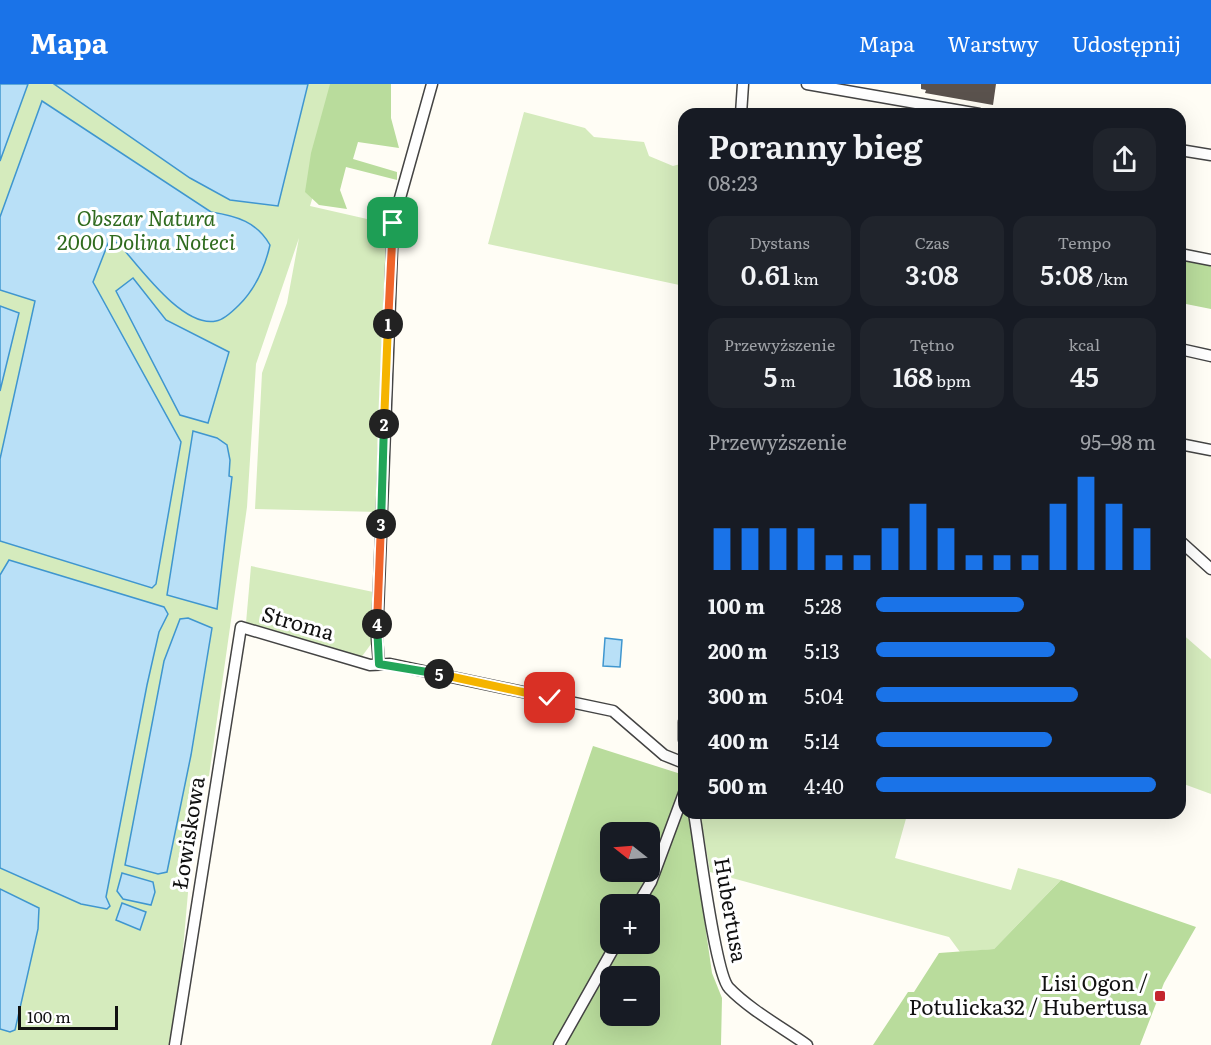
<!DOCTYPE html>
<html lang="pl">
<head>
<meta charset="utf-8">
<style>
	body { margin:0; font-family:Literata,serif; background:#20242c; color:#f1f3f6; height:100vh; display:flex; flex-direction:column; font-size:22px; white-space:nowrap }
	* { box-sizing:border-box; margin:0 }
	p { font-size:20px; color:#9ea1a6 }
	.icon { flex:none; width:33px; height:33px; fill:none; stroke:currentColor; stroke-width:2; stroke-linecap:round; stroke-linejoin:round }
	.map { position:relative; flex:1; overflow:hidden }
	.panel { position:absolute; left:678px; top:24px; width:508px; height:711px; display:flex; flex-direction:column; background:#171b24; border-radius:18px; box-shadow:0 6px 24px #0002 }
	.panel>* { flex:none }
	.needle { width:39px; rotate:287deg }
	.fabs { position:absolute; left:600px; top:738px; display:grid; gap:12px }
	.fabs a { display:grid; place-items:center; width:60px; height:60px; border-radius:12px; background:#171b24; box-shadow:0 6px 24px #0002; font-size:30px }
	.scale { position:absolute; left:18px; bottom:15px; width:100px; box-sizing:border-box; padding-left:6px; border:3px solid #111; border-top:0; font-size:16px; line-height:21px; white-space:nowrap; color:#111; -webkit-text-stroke:4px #fff; paint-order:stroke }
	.pin { position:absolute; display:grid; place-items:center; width:51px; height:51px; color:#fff; margin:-26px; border-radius:12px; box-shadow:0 3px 9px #0006 }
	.km { position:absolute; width:30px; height:30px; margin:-15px; border-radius:50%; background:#222; color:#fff; font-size:16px; line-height:30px; text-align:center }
	.round { display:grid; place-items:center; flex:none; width:63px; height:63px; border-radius:18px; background:#20242c }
	.overview { display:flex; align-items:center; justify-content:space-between; height:102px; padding:0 30px }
	h1 { font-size:33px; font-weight:600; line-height:45px }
	.metrics { display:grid; grid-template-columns:repeat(3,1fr); gap:9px; height:102px; padding:6px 30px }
	.metrics div { display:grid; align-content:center; border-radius:15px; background:#20242c; text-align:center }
	.metrics b { font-size:26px; font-weight:600 }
	.metrics small { font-size:16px; font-weight:400 }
	.metrics p { font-size:16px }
	.chart { height:168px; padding:12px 30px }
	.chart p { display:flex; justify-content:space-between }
	.chart svg { width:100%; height:108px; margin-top:6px; stroke:#1a73e8; stroke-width:6 }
	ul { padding:0 30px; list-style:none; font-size:20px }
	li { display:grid; grid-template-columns:96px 72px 1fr; align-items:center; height:45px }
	li i { height:15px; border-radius:8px; background:#1a73e8 }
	header { display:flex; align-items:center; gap:36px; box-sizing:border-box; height:84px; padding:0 30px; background:#1a73e8; color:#fff }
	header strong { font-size:28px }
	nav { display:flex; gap:33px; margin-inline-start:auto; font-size:21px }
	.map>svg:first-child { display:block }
	.green { fill:#d5ebbd }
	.forest { fill:#b9dc9c; fill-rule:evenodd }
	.water { fill:#b9e0f7; stroke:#3f96cf; stroke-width:1.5 }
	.building { fill:#5a524d }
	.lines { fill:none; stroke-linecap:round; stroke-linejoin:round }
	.minor-casing { stroke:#444; stroke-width:13 }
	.minor { stroke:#fff; stroke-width:10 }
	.split-1-casing { stroke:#fff; stroke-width:12 }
	.split-2-casing { stroke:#fff; stroke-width:12 }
	.split-3-casing { stroke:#fff; stroke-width:12 }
	.split-4-casing { stroke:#fff; stroke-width:12 }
	.split-5-casing { stroke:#fff; stroke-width:12 }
	.split-6-casing { stroke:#fff; stroke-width:12 }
	.split-1 { stroke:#f0652b; stroke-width:8 }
	.split-2 { stroke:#f5b400; stroke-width:8 }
	.split-3 { stroke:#22a559; stroke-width:8 }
	.split-4 { stroke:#f0652b; stroke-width:8 }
	.split-5 { stroke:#22a559; stroke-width:8 }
	.split-6 { stroke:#f5b400; stroke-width:8 }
	.poi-dot { fill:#c4262e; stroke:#fff; stroke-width:2 }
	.labels { text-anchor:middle; stroke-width:6; stroke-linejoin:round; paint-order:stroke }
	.park-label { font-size:21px; font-style:italic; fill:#2f6b1f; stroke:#fff }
	.street-label { font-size:21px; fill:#111; stroke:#fff }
	.poi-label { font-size:21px; fill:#111; stroke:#fff; text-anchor:end }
</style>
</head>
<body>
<header>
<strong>Mapa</strong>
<nav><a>Mapa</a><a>Warstwy</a><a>Udostępnij</a></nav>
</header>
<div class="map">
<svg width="1211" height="961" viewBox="0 0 1211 961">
	<rect width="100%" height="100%" fill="#fffdf5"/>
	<g class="green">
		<path d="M0 0H347L310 122 389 140 379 428 255 425 262 289 287 219 299 154 256 280 247 423 209 692 202 694C187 783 185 871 173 961H0Z"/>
		<path d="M524 28 585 44 594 53 644 58 649 72 673 82 684 79V202L488 160Z"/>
		<path d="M251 482 378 509 374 556 360 575 246 539Z"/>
		<path d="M1180 548 1211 575V710L1181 699Z"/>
		<path d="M700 729H922L921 734 907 731 895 774 1011 806 1018 784 1061 796 994 865 960 868 949 853 710 788Z"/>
	</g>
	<g class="forest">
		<path d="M330 0H391V34L399 64 358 58 353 75 397 88V96L346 83 340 106 347 125 319 121 305 108 311 69Z"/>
		<path d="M1180 175 1211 181V225L1181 219Z"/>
		<path d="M593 662 684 691V729H689L712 889 722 914 721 961H491ZM610 748H650V788H610ZM610 820H650V860H610ZM610 892H650V932H610Z"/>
		<path d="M1061 796 1196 843 1164 899 1140 961H873L908 908H914L939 869 994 865Z"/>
	</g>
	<g class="water">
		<path d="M0 0H28L0 77Z"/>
		<path d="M54 0H308L278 122 230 116 190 94Z"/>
		<path d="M42 17 211 128C237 132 257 138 270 161 265 183 255 205 239 221 233 227 224 236 216 237 182 244 139 182 118 159L109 157 93 198 181 358 156 500 152 504 0 457V375L35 217 0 206V133Z"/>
		<path d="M133 194 166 236 229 268 208 339 180 331 116 207Z"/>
		<path d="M0 222 19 229 0 307Z"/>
		<path d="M193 347 217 354 227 361 230 376 229 392 232 393 217 525 167 511Z"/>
		<path d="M9 476 164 523 168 530 159 548 147 601 106 813 110 822 107 825 81 820 0 784V491Z"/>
		<path d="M188 534 212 544 191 671 167 788 158 790 125 781 164 577 180 535Z"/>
		<path d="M605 554 622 556 620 583 603 582Z"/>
		<path d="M122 789 153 798 155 808 151 821 123 815 117 807Z"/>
		<path d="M0 805 39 824 38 845 15 946 10 948 0 945Z"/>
		<path d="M122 819 146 828 140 846 116 836Z"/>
	</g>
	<path class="building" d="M921 0H996L993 21 925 9 926 6 921 5Z"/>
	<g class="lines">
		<g class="minor-casing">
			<g id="minor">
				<path d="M807 0 979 30"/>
				<path d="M741 30 743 0"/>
				<path d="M1180 66 1211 71"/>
				<path d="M1180 170 1211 176"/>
				<path d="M1180 265 1211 272"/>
				<path d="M1180 360 1211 366"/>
				<path d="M1180 457 1211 485"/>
				<path d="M379 580 377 555 393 139 432 0"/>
				<path d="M684 638V656"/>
				<path d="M694 729C699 757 715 890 729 904 749 925 783 944 807 961"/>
				<path d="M638 820 651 798 684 709"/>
				<path d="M175 961 241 543 370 581 390 580 613 627 664 671 684 679"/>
				<path d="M559 961 616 860"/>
			</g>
		</g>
		<use href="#minor" class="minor"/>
	</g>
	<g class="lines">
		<g class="split-1-casing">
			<path id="split-1" d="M388 240 393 139"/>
		</g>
		<g class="split-2-casing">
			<path id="split-2" d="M384 340 388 240"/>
		</g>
		<g class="split-3-casing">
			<path id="split-3" d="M381 440 384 340"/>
		</g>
		<g class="split-4-casing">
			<path id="split-4" d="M377 540 381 440"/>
		</g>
		<g class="split-5-casing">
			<path id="split-5" d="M377 540 379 580 439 590"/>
		</g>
		<g class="split-6-casing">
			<path id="split-6" d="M439 590 550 614"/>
		</g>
		<use href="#split-1" class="split-1"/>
		<use href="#split-2" class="split-2"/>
		<use href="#split-3" class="split-3"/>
		<use href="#split-4" class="split-4"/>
		<use href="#split-5" class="split-5"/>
		<use href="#split-6" class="split-6"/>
	</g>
	<rect class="poi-dot" x="1154" y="906" width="12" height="12" rx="3"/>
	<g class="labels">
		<g class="park-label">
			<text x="146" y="142">Obszar Natura<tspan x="146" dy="24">2000 Dolina Noteci</tspan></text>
		</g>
		<g class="street-label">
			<text transform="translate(298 540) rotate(16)" y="7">Stroma</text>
			<text transform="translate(189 749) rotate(-81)" y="7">Łowiskowa</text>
			<text transform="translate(730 826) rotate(80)" y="7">Hubertusa</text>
		</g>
		<g class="poi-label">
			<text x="1148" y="907">Lisi Ogon /<tspan x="1148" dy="24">Potulicka32 / Hubertusa</tspan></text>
		</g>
	</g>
</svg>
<div class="fabs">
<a><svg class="needle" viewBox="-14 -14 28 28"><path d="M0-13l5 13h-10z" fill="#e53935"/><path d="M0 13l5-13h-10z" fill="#9ea1a6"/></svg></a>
<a>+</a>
<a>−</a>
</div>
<div class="scale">100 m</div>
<div class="pin" style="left:393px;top:139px;background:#1e9e55"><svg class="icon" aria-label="arrive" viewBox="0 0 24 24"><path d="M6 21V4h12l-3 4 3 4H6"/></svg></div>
<div class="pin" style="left:550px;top:614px;background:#d93025"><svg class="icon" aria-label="check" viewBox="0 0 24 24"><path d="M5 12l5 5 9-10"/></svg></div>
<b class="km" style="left:388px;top:240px">1</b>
<b class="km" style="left:384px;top:340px">2</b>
<b class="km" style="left:381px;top:440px">3</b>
<b class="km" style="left:377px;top:540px">4</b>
<b class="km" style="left:439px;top:590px">5</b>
<section class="panel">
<div class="overview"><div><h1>Poranny bieg</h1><p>08:23</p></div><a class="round"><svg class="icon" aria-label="share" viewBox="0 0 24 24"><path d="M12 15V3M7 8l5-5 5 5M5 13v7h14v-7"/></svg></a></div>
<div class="metrics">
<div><p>Dystans</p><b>0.61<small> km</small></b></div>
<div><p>Czas</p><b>3:08</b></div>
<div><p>Tempo</p><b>5:08<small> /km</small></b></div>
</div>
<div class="metrics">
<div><p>Przewyższenie</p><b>5<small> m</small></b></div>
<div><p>Tętno</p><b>168<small> bpm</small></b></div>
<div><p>kcal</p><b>45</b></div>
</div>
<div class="chart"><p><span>Przewyższenie</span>95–98 m</p>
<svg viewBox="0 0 160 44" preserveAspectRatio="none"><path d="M5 44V27M15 44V27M25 44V27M35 44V27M45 44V38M55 44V38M65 44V27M75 44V17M85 44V27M95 44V38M105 44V38M115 44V38M125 44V17M135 44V6M145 44V17M155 44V27"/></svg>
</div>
<ul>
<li><b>100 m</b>5:28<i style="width:53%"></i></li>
<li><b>200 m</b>5:13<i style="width:64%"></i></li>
<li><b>300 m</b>5:04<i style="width:72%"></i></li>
<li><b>400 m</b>5:14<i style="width:63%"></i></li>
<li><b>500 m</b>4:40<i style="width:100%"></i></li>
</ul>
</section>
</div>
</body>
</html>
